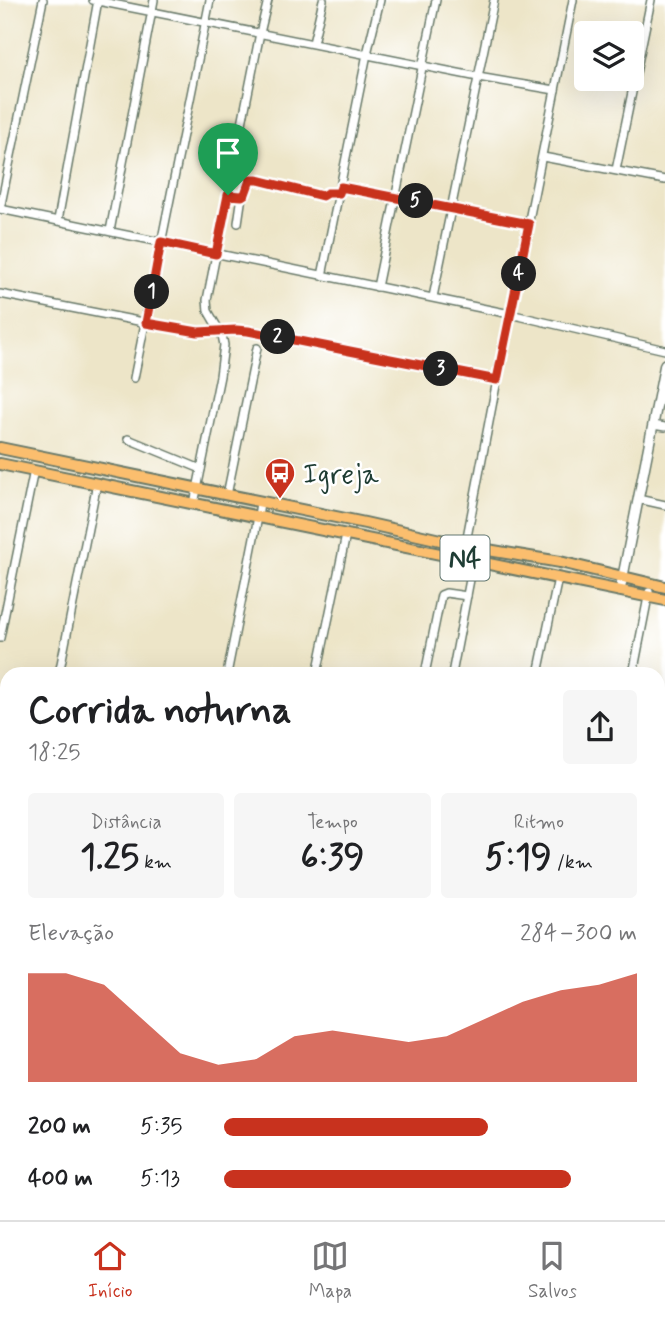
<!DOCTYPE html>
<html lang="pt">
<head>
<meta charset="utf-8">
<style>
	body { margin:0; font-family:Mynerve,sans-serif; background:#f6f6f6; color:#202124; height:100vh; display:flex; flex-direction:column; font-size:26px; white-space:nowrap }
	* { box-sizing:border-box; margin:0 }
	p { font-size:23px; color:#757577 }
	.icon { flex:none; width:38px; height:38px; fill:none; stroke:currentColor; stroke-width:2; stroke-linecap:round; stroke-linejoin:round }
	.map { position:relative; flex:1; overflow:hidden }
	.details { position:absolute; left:0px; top:667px; width:665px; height:555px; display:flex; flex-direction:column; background:#fff; border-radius:21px 21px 0 0; box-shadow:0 7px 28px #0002 }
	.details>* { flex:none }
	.controls { position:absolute; left:574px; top:21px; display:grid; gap:14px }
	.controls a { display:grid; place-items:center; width:70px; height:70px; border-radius:7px; background:#fff; box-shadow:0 7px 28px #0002; font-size:35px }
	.pin { position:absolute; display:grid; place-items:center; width:60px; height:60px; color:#fff; margin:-72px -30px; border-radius:50% 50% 50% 0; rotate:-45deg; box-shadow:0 0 7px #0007 }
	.pin .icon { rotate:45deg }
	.km { position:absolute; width:35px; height:35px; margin:-18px; border-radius:50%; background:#222; color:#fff; font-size:19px; line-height:35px; text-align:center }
	.round { display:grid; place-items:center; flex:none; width:74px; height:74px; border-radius:7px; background:#f6f6f6 }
	.head { display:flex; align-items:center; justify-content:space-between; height:119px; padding:0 28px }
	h1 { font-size:38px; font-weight:700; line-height:52px }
	.stats { display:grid; grid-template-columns:repeat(3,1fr); gap:10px; height:119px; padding:7px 28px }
	.stats div { display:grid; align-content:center; border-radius:7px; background:#f6f6f6; text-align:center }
	.stats b { font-size:35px; font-weight:700 }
	.stats small { font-size:19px; font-weight:400 }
	.stats p { font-size:19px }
	.chart { height:196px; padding:14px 28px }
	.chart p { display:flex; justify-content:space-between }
	.chart svg { width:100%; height:126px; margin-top:7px; fill:#c8321e; opacity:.7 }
	ul { padding:0 28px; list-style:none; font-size:23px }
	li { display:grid; grid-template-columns:112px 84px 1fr; align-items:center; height:52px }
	li i { height:18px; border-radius:9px; background:#c8321e }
	.menu { display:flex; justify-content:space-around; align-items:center; height:98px; border-top:2px solid #e0e0e0; background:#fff; font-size:19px; color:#757577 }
	.menu a { display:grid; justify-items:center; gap:4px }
	.menu .current { color:#c8321e }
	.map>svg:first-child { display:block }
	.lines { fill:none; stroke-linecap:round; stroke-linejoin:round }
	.minor-casing { stroke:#677868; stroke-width:10 }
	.tertiary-casing { stroke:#677868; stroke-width:12 }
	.trunk-casing { stroke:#677868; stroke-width:14 }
	.minor { stroke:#fff; stroke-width:7 }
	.tertiary { stroke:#fff; stroke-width:9 }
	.trunk { stroke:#fbbe6e; stroke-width:10 }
	.route-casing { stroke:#fff; stroke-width:14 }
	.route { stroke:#c8321e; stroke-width:9 }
	.labels { text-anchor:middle; stroke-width:5; stroke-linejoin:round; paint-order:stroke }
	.shield { fill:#fff; stroke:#627771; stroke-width:2 }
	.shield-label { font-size:26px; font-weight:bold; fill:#1f3d34 }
	.poi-label { font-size:28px; fill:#1f3d34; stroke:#fff; text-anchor:start }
</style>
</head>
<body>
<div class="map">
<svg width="665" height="1220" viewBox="0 0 665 1220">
	<rect width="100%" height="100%" fill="#fff"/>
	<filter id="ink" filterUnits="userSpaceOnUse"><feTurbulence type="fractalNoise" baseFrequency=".0143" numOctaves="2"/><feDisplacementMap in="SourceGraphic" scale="14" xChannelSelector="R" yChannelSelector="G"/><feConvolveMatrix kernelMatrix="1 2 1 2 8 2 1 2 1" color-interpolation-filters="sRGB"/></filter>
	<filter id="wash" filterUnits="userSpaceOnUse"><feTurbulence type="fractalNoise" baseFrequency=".00686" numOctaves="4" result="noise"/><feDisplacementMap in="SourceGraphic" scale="28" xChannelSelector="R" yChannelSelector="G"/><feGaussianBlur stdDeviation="1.57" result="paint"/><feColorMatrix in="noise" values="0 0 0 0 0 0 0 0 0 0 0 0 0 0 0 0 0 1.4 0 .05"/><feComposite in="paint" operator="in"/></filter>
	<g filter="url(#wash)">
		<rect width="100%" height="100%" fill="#ede5c8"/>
	</g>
	<g filter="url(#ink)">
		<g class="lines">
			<g class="minor-casing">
				<g id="minor">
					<path d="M93 0 478 77 555 90"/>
					<path d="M313 43 323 0"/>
					<path d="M543 157 665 180"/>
					<path d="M616 170 651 0"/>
					<path d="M341 187 529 224"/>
					<path d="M228 195 242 196 245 194 250 180H258L322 196 327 193H339"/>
					<path d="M0 209 510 314 665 350"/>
					<path d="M0 209 43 0"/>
					<path d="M58 220 98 0"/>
					<path d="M238 223 242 196"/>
					<path d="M110 231 154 0"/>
					<path d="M322 276 367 54 380 0"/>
					<path d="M377 287 436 0"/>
					<path d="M0 294 184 330C206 333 227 329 248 331L497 380"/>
					<path d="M433 297 494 0"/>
					<path d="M134 378 210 0"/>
					<path d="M653 425 665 427"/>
					<path d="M128 439 201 469"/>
					<path d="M227 495 257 348"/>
					<path d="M638 499 665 505"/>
					<path d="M194 504 220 376 224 345 222 335 208 311 207 300 260 33 268 0"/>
					<path d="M463 558 497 380 573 0"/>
					<path d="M0 638 34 470"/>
					<path d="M59 674 97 483"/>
					<path d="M227 674 258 517 260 502"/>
					<path d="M317 674 346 535"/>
					<path d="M425 674 441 595 446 593 467 596"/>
					<path d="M452 674 476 548"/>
					<path d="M538 674 558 578"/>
					<path d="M633 674 649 592"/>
					<path d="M0 958 7 924"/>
					<path d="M0 1029 7 1016"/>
					<path d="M658 1080 665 1077"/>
					<path d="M658 1182 665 1178"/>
					<path d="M522 1214V1220"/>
					<path d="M624 1214V1220"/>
					<path d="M0 1216 7 1202"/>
					<path d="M545 1220 563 1214"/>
				</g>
			</g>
			<g class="tertiary-casing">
				<path id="tertiary" d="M620 591 665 364"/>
			</g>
			<g class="trunk-casing">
				<g id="trunk">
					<path d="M0 448 365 523 476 548 560 562 665 587"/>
					<path d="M0 464 665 600"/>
				</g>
			</g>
			<use href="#minor" class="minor"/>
			<use href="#tertiary" class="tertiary"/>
			<use href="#trunk" class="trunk"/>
		</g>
	</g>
	<g class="lines" filter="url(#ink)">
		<g class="route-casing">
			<path id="route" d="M250 180H258L322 196 327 193H339L341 187 529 224 497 380 248 331 236 330 198 332 146 323 161 242 216 254 228 195 242 196 245 194Z"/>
		</g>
		<use href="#route" class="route"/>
	</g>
	<defs>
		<g id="bus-pin" transform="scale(1.575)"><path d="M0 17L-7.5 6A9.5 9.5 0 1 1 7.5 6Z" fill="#c8321e" stroke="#fff"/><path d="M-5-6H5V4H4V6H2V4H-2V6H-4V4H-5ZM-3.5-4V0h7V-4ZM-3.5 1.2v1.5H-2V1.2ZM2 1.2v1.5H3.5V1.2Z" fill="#fff"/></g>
	</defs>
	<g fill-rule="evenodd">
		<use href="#bus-pin" x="280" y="473"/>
	</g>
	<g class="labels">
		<rect class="shield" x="440.5" y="535.5" width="49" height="45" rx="5"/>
		<g class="shield-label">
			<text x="465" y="567">N4</text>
		</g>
		<g class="poi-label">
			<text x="303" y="483">Igreja</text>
		</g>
	</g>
</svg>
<div class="controls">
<a><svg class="icon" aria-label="layers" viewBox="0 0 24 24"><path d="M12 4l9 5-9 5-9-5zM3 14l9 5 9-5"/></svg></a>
</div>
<div class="pin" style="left:228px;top:195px;background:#1e9e55"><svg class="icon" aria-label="arrive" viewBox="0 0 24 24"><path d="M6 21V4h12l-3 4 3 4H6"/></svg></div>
<b class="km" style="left:152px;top:292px">1</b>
<b class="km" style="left:278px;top:337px">2</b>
<b class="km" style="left:441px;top:369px">3</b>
<b class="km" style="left:519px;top:274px">4</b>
<b class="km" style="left:416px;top:201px">5</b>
<section class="details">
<div class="head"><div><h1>Corrida noturna</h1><p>18:25</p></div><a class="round"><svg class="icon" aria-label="share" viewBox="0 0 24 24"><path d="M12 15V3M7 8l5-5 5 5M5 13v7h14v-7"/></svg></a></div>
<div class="stats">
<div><p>Distância</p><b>1.25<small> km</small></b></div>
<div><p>Tempo</p><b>6:39</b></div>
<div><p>Ritmo</p><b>5:19<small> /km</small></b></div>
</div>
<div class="chart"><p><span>Elevação</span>284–300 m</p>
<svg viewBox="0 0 160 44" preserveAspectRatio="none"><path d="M0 44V6L10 6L20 10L30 22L40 34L50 38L60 36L70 28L80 26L90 28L100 30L110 28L120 22L130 16L140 12L150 10L160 6V44z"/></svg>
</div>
<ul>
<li><b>200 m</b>5:35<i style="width:64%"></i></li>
<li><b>400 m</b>5:13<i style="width:84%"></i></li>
</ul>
</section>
</div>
<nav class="menu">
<a class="current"><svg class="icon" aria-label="home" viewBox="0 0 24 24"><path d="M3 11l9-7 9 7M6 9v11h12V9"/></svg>Início</a>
<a><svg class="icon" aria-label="map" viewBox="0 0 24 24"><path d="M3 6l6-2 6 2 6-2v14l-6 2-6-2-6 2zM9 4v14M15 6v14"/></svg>Mapa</a>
<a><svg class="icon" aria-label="saved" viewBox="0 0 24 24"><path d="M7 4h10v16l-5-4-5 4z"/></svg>Salvos</a>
</nav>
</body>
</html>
